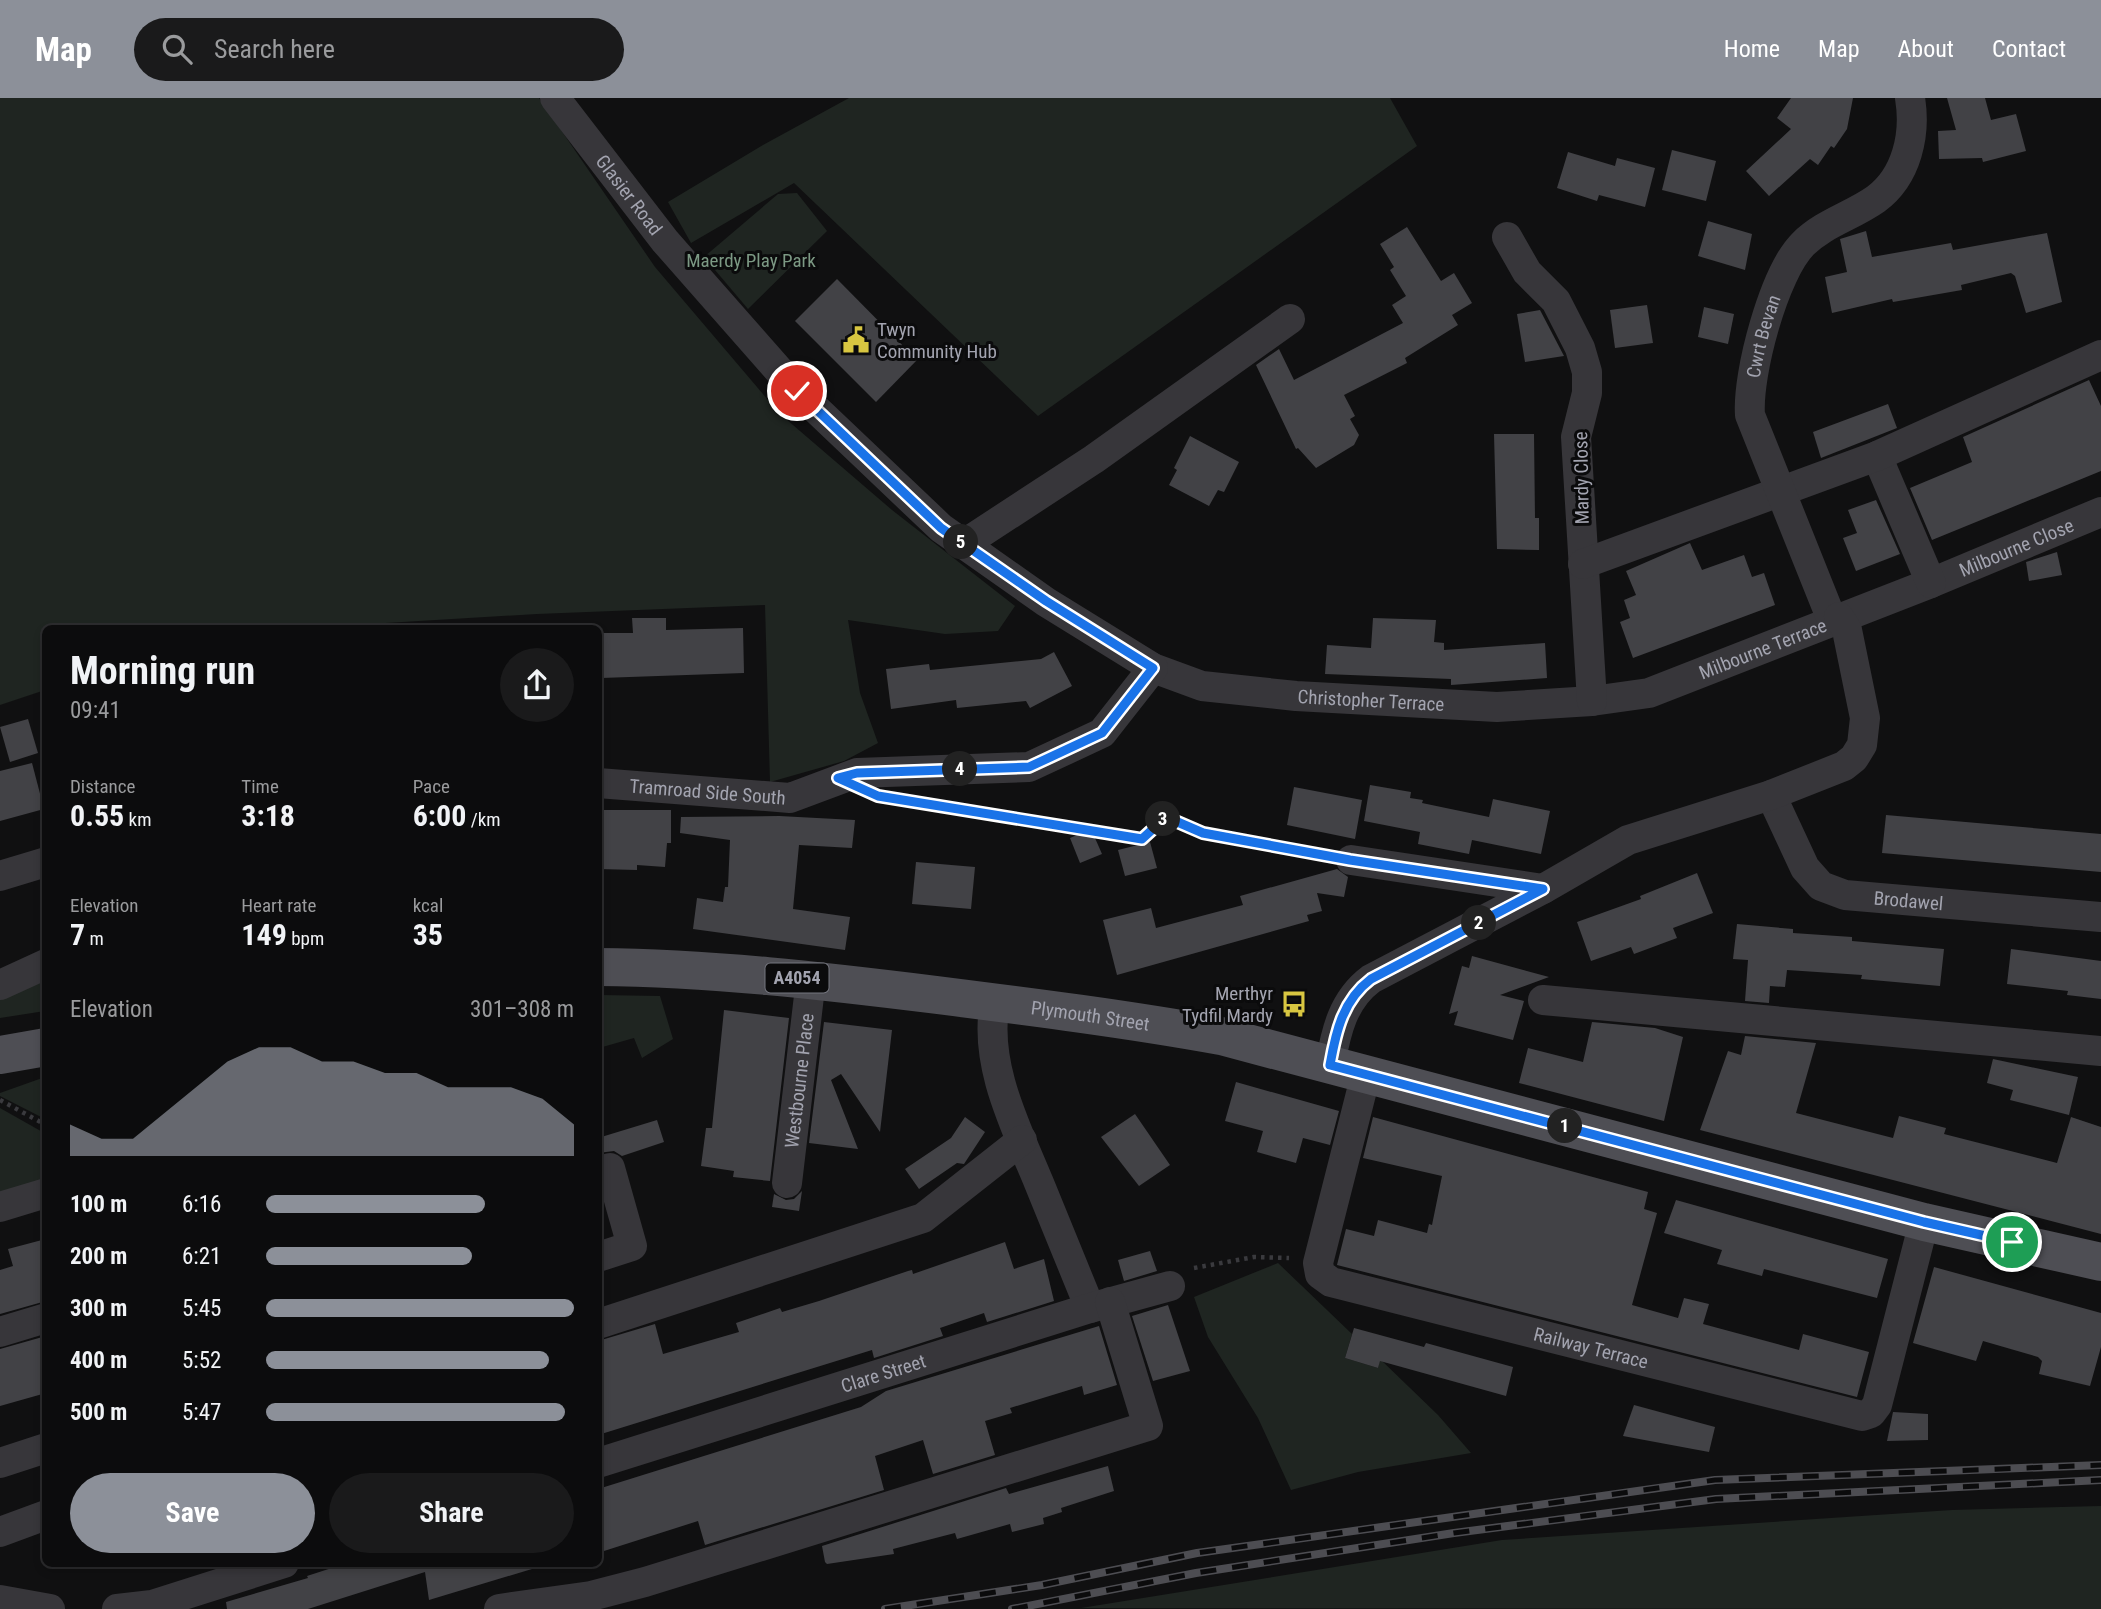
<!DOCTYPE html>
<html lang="en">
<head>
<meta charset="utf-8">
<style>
	body { margin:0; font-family:"Roboto Condensed",sans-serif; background:#1a1a1b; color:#f1f3f6; height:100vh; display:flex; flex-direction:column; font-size:26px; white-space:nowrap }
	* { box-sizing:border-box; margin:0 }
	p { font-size:23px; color:#9a9b9d }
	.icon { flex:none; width:38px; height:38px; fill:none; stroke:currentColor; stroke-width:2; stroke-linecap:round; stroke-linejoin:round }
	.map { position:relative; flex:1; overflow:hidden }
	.drawer { position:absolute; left:42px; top:527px; width:560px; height:942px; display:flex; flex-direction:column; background:#0c0c0d; border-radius:10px; box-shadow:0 4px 10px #0003,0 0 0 2px #2c2c2e }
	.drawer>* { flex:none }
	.pin { position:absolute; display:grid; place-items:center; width:60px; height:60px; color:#fff; margin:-30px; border:4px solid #fff; border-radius:50%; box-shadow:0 2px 7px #0007 }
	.km { position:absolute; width:35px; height:35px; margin:-18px; border-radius:50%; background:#222; color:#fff; font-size:19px; line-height:35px; text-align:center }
	.round { display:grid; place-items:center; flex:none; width:74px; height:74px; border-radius:37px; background:#1a1a1b }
	.summary { display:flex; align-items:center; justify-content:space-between; height:119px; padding:0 28px }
	h1 { font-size:38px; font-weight:700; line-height:52px }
	.metrics { display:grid; grid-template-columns:repeat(3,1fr); gap:10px; height:119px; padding:7px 28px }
	.metrics div { display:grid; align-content:center }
	.metrics b { font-size:30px; font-weight:700 }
	.metrics small { font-size:19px; font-weight:400 }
	.metrics p { font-size:19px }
	.chart { height:196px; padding:14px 28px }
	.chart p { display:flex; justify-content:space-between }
	.chart svg { width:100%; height:126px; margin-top:7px; fill:#8c9099; opacity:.7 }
	.button { display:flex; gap:14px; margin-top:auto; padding:14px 28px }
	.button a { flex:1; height:80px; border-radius:42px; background:#8c9099; color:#fff; font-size:28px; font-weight:700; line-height:80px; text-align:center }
	.button a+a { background:#1a1a1b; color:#f1f3f6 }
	ul { padding:0 28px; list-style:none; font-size:23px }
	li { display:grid; grid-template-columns:112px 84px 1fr; align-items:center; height:52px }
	li i { height:18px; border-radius:9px; background:#8c9099 }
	header { display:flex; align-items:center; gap:42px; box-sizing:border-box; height:98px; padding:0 35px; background:#8c9099; color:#fff }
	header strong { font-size:33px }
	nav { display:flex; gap:38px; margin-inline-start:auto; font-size:24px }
	.search { width:490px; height:63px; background:#1a1a1b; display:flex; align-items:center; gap:18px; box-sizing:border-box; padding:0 24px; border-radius:38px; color:#9a9b9d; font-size:26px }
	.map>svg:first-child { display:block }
	.green { fill:#1f2521 }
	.building { fill:#424246 }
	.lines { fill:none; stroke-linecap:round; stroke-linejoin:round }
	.path { stroke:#3a3a3e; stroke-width:4.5; stroke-dasharray:3.5 5; stroke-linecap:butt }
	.minor { stroke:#37363a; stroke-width:30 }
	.major { stroke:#4e4e54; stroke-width:38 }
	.rail-casing { stroke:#4d4d52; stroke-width:8 }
	.rail { stroke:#0b0b0c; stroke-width:5; stroke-dasharray:16; stroke-linecap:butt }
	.route-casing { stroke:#fff; stroke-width:14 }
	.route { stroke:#1a73e8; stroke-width:9 }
	.labels { text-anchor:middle; stroke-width:6; stroke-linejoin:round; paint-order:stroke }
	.shield { fill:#0b0b0c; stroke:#75767f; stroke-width:2 }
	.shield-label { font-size:18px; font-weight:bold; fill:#a3a4b0 }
	.street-label { font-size:19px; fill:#a3a4b0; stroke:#0b0b0c }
	.park-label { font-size:19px; fill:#7c9984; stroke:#0b0b0c }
	.poi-label { font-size:19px; fill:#a3a4b0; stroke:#0b0b0c; text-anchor:start }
</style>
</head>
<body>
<header>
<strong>Map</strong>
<div class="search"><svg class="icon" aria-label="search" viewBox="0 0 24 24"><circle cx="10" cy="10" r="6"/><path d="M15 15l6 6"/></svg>Search here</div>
<nav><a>Home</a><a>Map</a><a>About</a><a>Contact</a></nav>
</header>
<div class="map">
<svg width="2101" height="1511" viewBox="0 0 2101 1511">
	<rect width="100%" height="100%" fill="#101011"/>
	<g class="green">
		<path d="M0 0H539L655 169 779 315 892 412 1015 508 998 533 945 536 848 522 860 595 878 645 844 663 770 684 765 507 537 516 303 530H46L45 592 0 607Z"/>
		<path d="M849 0H1390L1417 48 1038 318 794 85 691 145 668 104 763 47Z"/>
		<path d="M797 95 827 133 748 211 704 159 778 96Z"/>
		<path d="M45 879V913L0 920V898Z"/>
		<path d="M599 897 660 898 673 941 642 960 634 940 599 950Z"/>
		<path d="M45 979V1021L0 998V995Z"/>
		<path d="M0 1010 46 1036 45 1086 0 1099Z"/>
		<path d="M1278 1165 1352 1236 1345 1260 1378 1270 1380 1261 1438 1317 1471 1355 1358 1374 1291 1392 1258 1320 1208 1239 1194 1199Z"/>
		<path d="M2101 1408V1511L1081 1510 1502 1442 1952 1412Z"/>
	</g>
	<g class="building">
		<path d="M1791 0H1853L1847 31 1834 50 1831 48 1818 67 1810 61 1769 98 1746 73 1791 31 1777 20Z"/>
		<path d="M1947 0H1985L1991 22 2016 16 2026 53 1983 64 1982 60 1939 61 1938 33 1956 32Z"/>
		<path d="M1672 52 1716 63 1706 103 1662 92Z"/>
		<path d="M1568 54 1615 68 1617 60 1655 70 1645 109 1599 97 1597 103 1557 90Z"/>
		<path d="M1708 123 1752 136 1745 172 1698 158Z"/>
		<path d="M1407 129 1441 183 1454 175 1472 205 1452 217 1458 227 1405 260 1407 265 1344 297 1355 318 1350 321 1359 337 1354 347 1316 370 1298 350 1296 351 1256 267 1279 251 1294 282 1403 225 1392 207 1406 198 1390 172 1394 169 1380 146Z"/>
		<path d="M1866 133 1872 159 1951 145 1953 152 2047 135 2062 204 2026 215 2015 178 2011 175 1961 187 1962 192 1893 204 1892 201 1832 215 1825 179 1847 174 1840 141Z"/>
		<path d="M837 181 917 262 876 304 795 223Z"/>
		<path d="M1647 207 1653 245 1615 250 1610 212Z"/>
		<path d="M1704 209 1734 216 1728 246 1698 239Z"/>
		<path d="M1540 212 1564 258 1525 264 1517 216Z"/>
		<path d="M2089 282 2101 308V373L1932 442 1910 390 1972 364 1963 339Z"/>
		<path d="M1888 306 1897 330 1821 360 1813 334Z"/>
		<path d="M1494 336H1534L1535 420H1539V452L1497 451Z"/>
		<path d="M1190 338 1239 364 1224 394 1218 392 1209 408 1169 387 1177 372 1174 370Z"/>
		<path d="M1876 402 1900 456 1856 473 1843 440 1857 435 1848 412Z"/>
		<path d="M1690 445 1702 472 1744 457 1752 479 1764 475 1775 507 1633 560 1620 524 1630 520 1624 502 1636 497 1626 473Z"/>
		<path d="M2057 454 2062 477 2029 483 2026 464Z"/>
		<path d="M632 520H666V532L743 530 744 575 601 580V535H633Z"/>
		<path d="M1373 520 1436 522 1434 544 1444 545V552L1545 545 1547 580 1451 587V581L1325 576 1327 547 1371 550Z"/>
		<path d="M1054 554 1072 588 1030 610 1026 603 957 610 956 602 891 611 886 571 929 566 930 572 1041 561Z"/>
		<path d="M28 621 38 655 10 664 0 629Z"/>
		<path d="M32 665 44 711 0 723V673Z"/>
		<path d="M1370 687 1411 694 1410 700 1423 702 1422 705 1489 719 1493 701 1550 713 1541 756 1472 742 1469 756 1418 746 1420 734 1364 723Z"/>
		<path d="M1294 689 1362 702 1355 741 1287 727Z"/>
		<path d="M598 712H671V745H667L665 769 637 767V772L598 771Z"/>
		<path d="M1886 717 2101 736V774L1882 755Z"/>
		<path d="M779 718 855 722 852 750 799 747 793 811 850 819 845 852 693 831 697 800 723 804 725 789H728L730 742 680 735 681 719Z"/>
		<path d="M1091 731 1102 756 1080 765 1070 740Z"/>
		<path d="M1150 744 1157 770 1125 778 1118 752Z"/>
		<path d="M916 764 975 769 971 811 912 806Z"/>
		<path d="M1337 771 1348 779 1344 799 1317 795 1322 813 1307 817 1309 823 1117 877 1103 822 1151 810 1156 830 1243 807 1240 798Z"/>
		<path d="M1697 775 1713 815 1673 830 1677 840 1634 856 1631 849 1591 863 1577 824 1641 801 1640 798Z"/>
		<path d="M1737 826 1793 831V835L1852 839V843L1944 851 1940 888 1861 881 1862 877 1787 872 1785 889 1770 888 1769 905 1745 903 1748 862 1733 861Z"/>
		<path d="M2011 851 2101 863V901L2067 897 2068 893 2007 886Z"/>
		<path d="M1472 858 1549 879 1500 897 1524 903 1513 942 1454 927 1458 913 1449 916 1462 868 1469 870Z"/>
		<path d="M724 912 789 920 770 1083 733 1079 734 1073 701 1068 706 1030H712Z"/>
		<path d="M824 924 892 932 880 1034 841 976 831 982 858 1051 809 1045Z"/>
		<path d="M1592 924 1655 930 1683 939 1664 1023 1519 985 1528 950 1583 964Z"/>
		<path d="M1745 938 1816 945 1796 1015 1893 1040 1899 1018 1946 1030 1944 1036 2057 1065 2071 1019 2101 1029V1136L1700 1032 1728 953 1741 957Z"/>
		<path d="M1993 961 2078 979 2069 1017 2010 1002 2013 992 1987 985Z"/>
		<path d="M1236 984 1339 1013 1330 1047 1303 1040 1296 1065 1257 1054 1263 1033 1225 1023Z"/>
		<path d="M1135 1016 1170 1067 1139 1088 1101 1039Z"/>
		<path d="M965 1019 985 1034 964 1066 957 1065 919 1091 905 1071 951 1040Z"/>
		<path d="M1373 1019 1648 1094 1644 1111 1657 1115 1632 1207 1678 1220 1684 1200 1709 1206 1703 1226 1799 1252 1803 1236 1869 1254 1857 1299 1337 1167 1346 1131 1374 1138 1378 1122 1427 1135 1429 1126 1432 1127 1442 1078 1363 1060Z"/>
		<path d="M657 1022 664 1044 622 1058 614 1053 598 1055V1040Z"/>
		<path d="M802 1093 799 1113 772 1109 774 1096 786 1102 794 1101Z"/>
		<path d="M1676 1102 1888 1161 1877 1200 1764 1171 1762 1178 1717 1166 1722 1152 1664 1135Z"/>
		<path d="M42 1142 46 1155V1203L0 1216V1172L13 1168 8 1151Z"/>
		<path d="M1005 1144 1014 1171 1044 1161 1054 1203 987 1224 984 1215 940 1230 943 1238 874 1260 872 1252 598 1337V1243L655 1226 663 1256 739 1234 736 1225 780 1210 782 1214 819 1203 908 1173 912 1172 913 1176Z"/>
		<path d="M1150 1153 1157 1173 1124 1183 1118 1162Z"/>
		<path d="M1934 1169 2101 1215V1249L2090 1288 2039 1276 2042 1263 2038 1259 1983 1243 1976 1263 1913 1245Z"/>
		<path d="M1168 1207 1190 1273 1153 1283 1132 1218Z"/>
		<path d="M1099 1228 1117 1287 1084 1297 1082 1288 1010 1310 1012 1315 985 1323 995 1357 933 1376 923 1342 875 1358 884 1392 705 1447 698 1423 604 1453 598 1435V1391L861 1309 886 1293Z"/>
		<path d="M1354 1230 1424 1249 1426 1245 1513 1269 1506 1298 1380 1263 1378 1270 1345 1260Z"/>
		<path d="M46 1238V1295L0 1308V1251Z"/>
		<path d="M1634 1307 1715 1329 1709 1354 1623 1338Z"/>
		<path d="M1893 1314 1928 1316V1342L1887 1343Z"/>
		<path d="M1108 1368 1114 1393 1061 1410 1062 1414 1043 1420 1044 1426 1012 1434 1010 1426 957 1441 955 1435 893 1451 894 1456 827 1466 825 1464 822 1448 1006 1390 1009 1396Z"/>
		<path d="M347 1465H531L532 1471 429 1502 425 1474 308 1511H227L226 1504 308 1480 307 1478Z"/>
	</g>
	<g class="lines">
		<g class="path">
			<path d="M915 705 1142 741 1166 719 1203 735 1323 757"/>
			<path d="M0 1002 46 1027"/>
			<path d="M1194 1170 1254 1159 1289 1160"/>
		</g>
		<g class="minor">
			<path id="s1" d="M555 0 665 143 797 293 941 430 1046 504 1153 570 1202 588 1296 598 1497 609 1592 603 1649 595 1931 485 2101 414"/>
			<path d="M1507 139 1527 174 1556 203 1580 250 1587 274V295L1576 339 1592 603"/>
			<path d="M1877 358 1931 485"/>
			<path d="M964 446 1094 361 1290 221"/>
			<path d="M1583 466 1877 358 2101 257"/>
			<path id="s2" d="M1832 522 1750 317C1747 276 1774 175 1803 146 1824 125 1852 118 1876 101 1907 78 1916 36 1910 0"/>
			<path id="s3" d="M598 685 790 700 857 675 1029 669 1102 635 1153 570"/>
			<path id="s4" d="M1771 697 1805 770 1821 788 1845 797 2101 819"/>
			<path d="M1351 762 1543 791"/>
			<path d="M0 778 46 764"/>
			<path d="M0 887 46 866"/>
			<path d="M1543 902 2101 953"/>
			<path d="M995 904C983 966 1016 1029 1039 1085 1056 1127 1073 1168 1090 1210"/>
			<path d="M1330 967C1336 933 1343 902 1371 881L1543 791 1628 742 1771 697 1844 668 1854 660 1862 647 1865 620 1847 532 1839 519"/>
			<path id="s5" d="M1366 976 1318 1165 1320 1176 1331 1184 1862 1318 1871 1315 1877 1307 1924 1124"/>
			<path d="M598 1073 610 1070 632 1148 598 1159"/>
			<path id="s6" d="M787 1085 811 881"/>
			<path d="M0 1109 46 1095"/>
			<path d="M598 1226 923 1120 1022 1042"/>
			<path d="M0 1234 46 1220"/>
			<path d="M0 1365 46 1350"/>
			<path id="s7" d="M598 1365 1090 1210 1170 1188"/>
			<path d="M0 1434 46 1417"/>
			<path d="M0 1502 50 1511"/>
			<path d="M117 1511 152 1507 284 1465"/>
			<path d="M499 1511 591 1498 645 1484 1148 1328 1110 1204"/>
		</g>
		<g class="major">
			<path id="s8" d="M598 869C712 870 824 883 937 897 1032 909 1127 921 1221 938L1924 1124 2101 1164"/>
			<path d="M0 957 46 949"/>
		</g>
		<g class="rail-casing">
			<g id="rail">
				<path d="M885 1511 1042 1487 1197 1455 1715 1382 2101 1367"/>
				<path d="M1012 1511 1196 1475 1454 1435 1716 1401 2101 1382"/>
			</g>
		</g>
		<use href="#rail" class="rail"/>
	</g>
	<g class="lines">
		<g class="route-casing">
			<path id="route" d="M797 293 941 430 1046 503 1153 570 1102 635 1029 669 857 675 838 680 878 698 1142 741 1166 719 1203 735 1350 762 1543 791 1371 881C1343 902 1336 933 1330 967L1924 1124 2012 1144"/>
		</g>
		<use href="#route" class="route"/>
	</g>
	<defs>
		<g id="civic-bare" transform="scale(2.1)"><path d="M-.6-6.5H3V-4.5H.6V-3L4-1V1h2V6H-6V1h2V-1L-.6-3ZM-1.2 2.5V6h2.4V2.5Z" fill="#d8c641" stroke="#0b0b0c" stroke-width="2.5" paint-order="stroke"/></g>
		<g id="bus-bare" transform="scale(2.1)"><path d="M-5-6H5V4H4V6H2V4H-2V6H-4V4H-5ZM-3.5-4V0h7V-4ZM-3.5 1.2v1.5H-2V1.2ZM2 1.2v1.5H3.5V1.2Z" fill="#d8c641" stroke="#0b0b0c" stroke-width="2.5" paint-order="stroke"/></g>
	</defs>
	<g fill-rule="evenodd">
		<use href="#civic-bare" x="856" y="242"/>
		<use href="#bus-bare" x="1294" y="906"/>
	</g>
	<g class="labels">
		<rect class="shield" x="765.5" y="865.5" width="63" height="29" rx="5"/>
		<g class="shield-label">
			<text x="797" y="886">A4054</text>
		</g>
		<g class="street-label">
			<text dy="7" stroke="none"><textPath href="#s1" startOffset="122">Glasier Road</textPath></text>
			<text dy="7" stroke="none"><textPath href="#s2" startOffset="301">Cwrt Bevan</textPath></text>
			<text transform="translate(1581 380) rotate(-91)" y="7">Mardy Close</text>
			<text dy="7" stroke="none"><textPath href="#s1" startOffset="1729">Milbourne Close</textPath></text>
			<text dy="7" stroke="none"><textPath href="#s1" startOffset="1456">Milbourne Terrace</textPath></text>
			<text dy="7" stroke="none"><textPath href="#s1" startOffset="1055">Christopher Terrace</textPath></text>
			<text dy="7" stroke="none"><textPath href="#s3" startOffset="110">Tramroad Side South</textPath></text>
			<text dy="7" stroke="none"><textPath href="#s4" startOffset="194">Brodawel</textPath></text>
			<text dy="7" stroke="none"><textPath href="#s8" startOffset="495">Plymouth Street</textPath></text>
			<text dy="7" stroke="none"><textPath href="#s6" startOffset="103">Westbourne Place</textPath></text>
			<text dy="7" stroke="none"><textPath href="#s5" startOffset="488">Railway Terrace</textPath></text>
			<text dy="7" stroke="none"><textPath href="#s7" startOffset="299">Clare Street</textPath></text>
		</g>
		<g class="park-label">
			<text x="751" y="169">Maerdy Play Park</text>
		</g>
		<g class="poi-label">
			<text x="877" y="238">Twyn<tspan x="877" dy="22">Community Hub</tspan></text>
			<text x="1273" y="902" text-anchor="end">Merthyr<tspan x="1273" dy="22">Tydfil Mardy</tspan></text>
		</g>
	</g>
</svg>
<div class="pin" style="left:2012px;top:1144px;background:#1e9e55"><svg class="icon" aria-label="arrive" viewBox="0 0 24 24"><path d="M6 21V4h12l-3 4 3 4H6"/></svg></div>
<div class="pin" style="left:797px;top:293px;background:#d93025"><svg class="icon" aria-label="check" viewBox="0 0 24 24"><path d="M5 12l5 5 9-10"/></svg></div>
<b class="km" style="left:1565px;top:1028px">1</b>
<b class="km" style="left:1479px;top:825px">2</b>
<b class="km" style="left:1163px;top:721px">3</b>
<b class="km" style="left:960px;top:671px">4</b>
<b class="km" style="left:961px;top:444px">5</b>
<section class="drawer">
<div class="summary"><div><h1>Morning run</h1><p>09:41</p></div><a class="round"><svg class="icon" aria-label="share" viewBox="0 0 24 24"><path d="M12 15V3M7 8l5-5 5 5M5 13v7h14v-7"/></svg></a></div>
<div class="metrics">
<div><p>Distance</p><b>0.55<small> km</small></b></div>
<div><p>Time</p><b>3:18</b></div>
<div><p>Pace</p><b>6:00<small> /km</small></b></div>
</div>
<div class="metrics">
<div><p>Elevation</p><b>7<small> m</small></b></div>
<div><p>Heart rate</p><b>149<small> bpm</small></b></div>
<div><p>kcal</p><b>35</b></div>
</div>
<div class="chart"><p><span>Elevation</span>301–308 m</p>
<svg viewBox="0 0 160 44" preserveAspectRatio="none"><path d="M0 44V33L10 38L20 38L30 29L40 20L50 11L60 6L70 6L80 11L90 11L100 15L110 15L120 20L130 20L140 20L150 24L160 33V44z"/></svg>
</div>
<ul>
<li><b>100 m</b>6:16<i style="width:71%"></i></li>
<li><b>200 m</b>6:21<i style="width:67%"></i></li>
<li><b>300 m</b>5:45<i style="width:100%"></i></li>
<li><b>400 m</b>5:52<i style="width:92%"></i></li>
<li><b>500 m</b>5:47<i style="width:97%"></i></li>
</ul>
<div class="button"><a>Save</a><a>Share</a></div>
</section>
</div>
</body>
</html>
